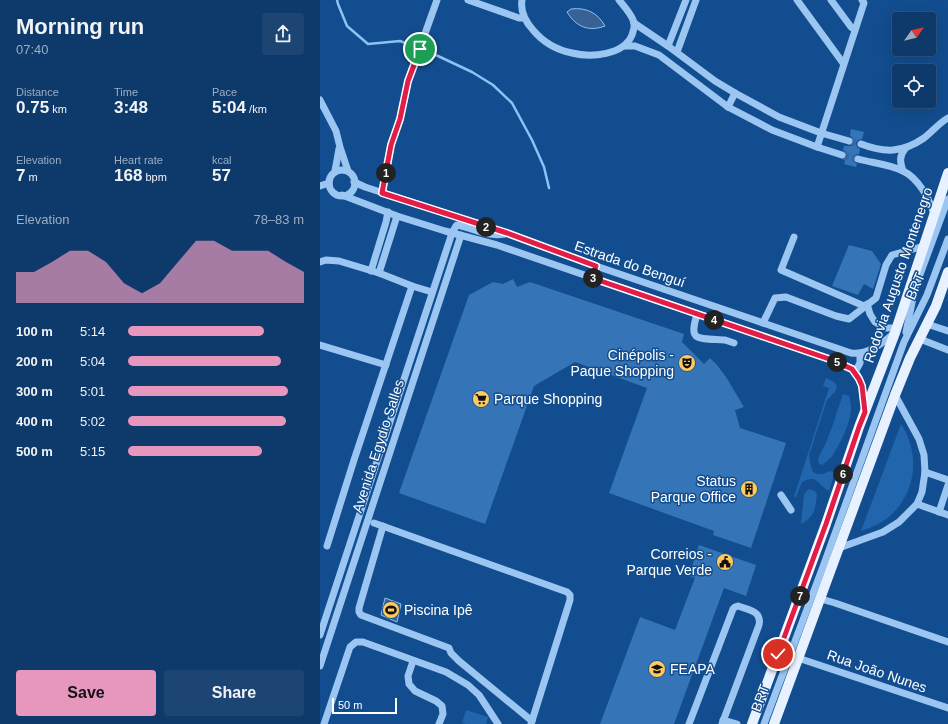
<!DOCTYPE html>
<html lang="en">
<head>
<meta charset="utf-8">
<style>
	body { margin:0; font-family:Helvetica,sans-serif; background:#1c4573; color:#f1f3f6; height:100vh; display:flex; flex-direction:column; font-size:15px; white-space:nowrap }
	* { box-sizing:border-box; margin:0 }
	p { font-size:13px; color:#9badc1 }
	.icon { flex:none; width:22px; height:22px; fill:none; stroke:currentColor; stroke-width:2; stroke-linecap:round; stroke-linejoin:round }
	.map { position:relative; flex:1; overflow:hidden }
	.panel { display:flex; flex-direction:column; background:#0e3a6b; width:320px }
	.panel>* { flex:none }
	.needle { width:26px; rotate:56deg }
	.fabs { position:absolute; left:572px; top:12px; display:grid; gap:8px }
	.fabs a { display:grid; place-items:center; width:44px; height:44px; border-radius:4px; background:#0e3a6b; box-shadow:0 4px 16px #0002,0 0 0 1px #2e547e; font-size:20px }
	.scale { position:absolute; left:12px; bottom:10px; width:65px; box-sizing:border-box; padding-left:4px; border:2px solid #fff; border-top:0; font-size:11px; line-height:14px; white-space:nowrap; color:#fff; -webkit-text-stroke:3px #124d8f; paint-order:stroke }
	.pin { position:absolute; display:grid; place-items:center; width:34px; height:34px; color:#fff; margin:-17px; border:2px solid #fff; border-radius:50%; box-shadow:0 1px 4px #0007 }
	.km { position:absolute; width:20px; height:20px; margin:-10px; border-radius:50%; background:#222; color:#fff; font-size:11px; line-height:20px; text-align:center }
	.round { display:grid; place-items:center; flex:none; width:42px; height:42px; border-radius:4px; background:#1c4573 }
	.summary { display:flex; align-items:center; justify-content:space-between; height:68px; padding:0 16px }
	h1 { font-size:22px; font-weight:700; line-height:30px }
	.metrics { display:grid; grid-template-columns:repeat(3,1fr); gap:6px; height:68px; padding:4px 16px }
	.metrics div { display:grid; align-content:center }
	.metrics b { font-size:17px; font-weight:700 }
	.metrics small { font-size:11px; font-weight:400 }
	.metrics p { font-size:11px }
	.chart { height:112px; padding:8px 16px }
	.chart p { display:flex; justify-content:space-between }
	.chart svg { width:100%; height:72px; margin-top:4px; fill:#e797bd; opacity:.7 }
	.button { display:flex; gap:8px; margin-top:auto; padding:8px 16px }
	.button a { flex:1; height:46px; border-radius:4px; background:#e797bd; color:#111; font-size:16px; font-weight:700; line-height:46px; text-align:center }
	.button a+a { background:#1c4573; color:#f1f3f6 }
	ul { padding:0 16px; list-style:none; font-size:13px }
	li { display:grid; grid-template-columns:64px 48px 1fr; align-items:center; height:30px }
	li i { height:10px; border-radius:5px; background:#e797bd }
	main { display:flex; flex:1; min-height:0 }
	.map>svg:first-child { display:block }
	.green { fill:#2165ac }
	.water { fill:#376293; stroke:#8ec1f5 }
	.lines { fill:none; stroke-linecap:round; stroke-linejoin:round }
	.stream { stroke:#8ec1f5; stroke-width:2.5 }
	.building { fill:#3574b6 }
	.minor-tunnel { stroke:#3668a0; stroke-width:7; stroke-dasharray:7 3.5; stroke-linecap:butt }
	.minor { stroke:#9cc6f2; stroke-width:7 }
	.major { stroke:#e7f1ff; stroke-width:10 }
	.route-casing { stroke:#fff; stroke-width:8 }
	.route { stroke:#e11d48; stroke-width:5 }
	.labels { text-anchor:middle; stroke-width:3; stroke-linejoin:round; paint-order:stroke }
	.street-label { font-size:14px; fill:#fff; stroke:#124d8f }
	.poi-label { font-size:14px; fill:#fff; stroke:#124d8f; text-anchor:end }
</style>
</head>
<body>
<main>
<section class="panel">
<div class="summary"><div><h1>Morning run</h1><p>07:40</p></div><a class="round"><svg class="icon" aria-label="share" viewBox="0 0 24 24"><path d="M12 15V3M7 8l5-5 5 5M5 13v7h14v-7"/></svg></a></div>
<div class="metrics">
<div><p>Distance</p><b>0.75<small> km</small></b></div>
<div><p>Time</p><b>3:48</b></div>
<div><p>Pace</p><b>5:04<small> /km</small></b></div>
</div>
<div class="metrics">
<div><p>Elevation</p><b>7<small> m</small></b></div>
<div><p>Heart rate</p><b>168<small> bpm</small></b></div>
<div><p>kcal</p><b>57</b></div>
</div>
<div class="chart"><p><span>Elevation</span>78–83 m</p>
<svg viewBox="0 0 160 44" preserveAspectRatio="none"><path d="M0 44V25L10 25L20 19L30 12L40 12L50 19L60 32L70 38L80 32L90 19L100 6L110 6L120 12L130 12L140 12L150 19L160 25V44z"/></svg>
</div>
<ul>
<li><b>100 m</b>5:14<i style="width:77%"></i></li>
<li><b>200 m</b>5:04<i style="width:87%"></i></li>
<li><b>300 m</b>5:01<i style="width:91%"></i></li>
<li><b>400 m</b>5:02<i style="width:90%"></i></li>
<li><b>500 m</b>5:15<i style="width:76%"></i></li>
</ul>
<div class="button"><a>Save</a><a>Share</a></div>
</section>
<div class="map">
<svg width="628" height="724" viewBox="0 0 628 724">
	<rect width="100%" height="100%" fill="#124d8f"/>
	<g class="green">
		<path d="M506 378 514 382 517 386 515 392 507 400 489 455 491 467 493 472 497 474H503L510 471 515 472 509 491C498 486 498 473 482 482L476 497H474L509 388 503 386Z"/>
		<path d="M523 394 529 396C530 400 531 404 531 408 532 420 520 444 513 455 510 459 506 462 502 465L499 464 498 459 500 454 505 445 512 427Z"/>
		<path d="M581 424C600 453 597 491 571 515 563 523 552 527 541 531Z"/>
		<path d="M489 489 495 491 497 494C495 508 496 516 481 524L484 494Z"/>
		<path d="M146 710 168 717 166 724H146L142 723Z"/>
	</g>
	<g class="water">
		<path d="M251 9C266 7 278 13 285 26 269 32 256 27 247 12Z"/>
		<path d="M65 598 81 604 77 622 61 615Z"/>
	</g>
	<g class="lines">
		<path class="stream" d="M17 0 18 4 27 26 48 44 80 41 118 56 152 72 173 85 192 103 212 140 224 167 229 188"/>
	</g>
	<g class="building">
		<path d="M531 129 544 132 542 139 538 140 536 143 537 147 540 149 539 154 535 155 533 158 534 162 537 164 536 167 524 164 525 160H523L526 158 527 156 526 152 523 150 524 146H531L534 142 533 138 530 136Z"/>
		<path d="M529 245 552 251 561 264 553 289 544 284 538 295 512 286Z"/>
		<path d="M193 279 197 287 210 282 364 334 362 342 384 364 390 358 397 365 406 377 424 407 415 410 420 428 466 443 431 548 393 535 394 531 289 493 327 388 255 362 214 386 165 524 79 493 149 295 173 282 183 284Z"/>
		<path d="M379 545 436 565 426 596 404 588 354 724H280L320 617 355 630 375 578 369 576Z"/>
	</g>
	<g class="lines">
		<g class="minor-tunnel">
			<path d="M529 141 541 144"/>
			<path d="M522 155 538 159"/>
		</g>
		<g class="minor">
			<path d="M148 0 199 18H204"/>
			<path d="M202 0C200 12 205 21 213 30 223 42 237 50 252 53 271 58 304 55 312 35 313 32 315 27 314 23 313 16 304 6 299 0"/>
			<path d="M477 0 523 63"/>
			<path d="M511 0 531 27 535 29"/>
			<path d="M314 23 348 46 395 81 415 93 459 117 501 133 529 141"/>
			<path d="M304 46H315L339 55 408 107 452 130 497 147 522 155"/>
			<path d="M348 46 366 0"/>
			<path d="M357 52 376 0"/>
			<path d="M0 100 16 131 20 147 28 171"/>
			<path d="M408 107 415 93"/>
			<path d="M541 144C565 153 582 153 604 138 612 132 619 123 628 118"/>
			<path d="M497 147 544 3 542 0"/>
			<path d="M538 159C552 163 569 164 583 171 598 178 610 199 614 215"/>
			<circle cx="22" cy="183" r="13"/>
			<path d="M15 171 19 149"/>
			<path d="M583 171C580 162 579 156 585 149"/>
			<path d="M34 182 45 187 187 233 276 266 531 353C548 355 562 344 574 333"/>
			<path d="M0 186 9 183"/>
			<path d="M62 193 71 145 80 119 88 81 117 0"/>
			<path d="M22 195 77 216 125 231 177 245 512 360C519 363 526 365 532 369 544 378 543 397 545 410"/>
			<path d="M474 237 461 270 544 306"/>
			<path d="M0 262 6 260 19 261 59 273 92 286 34 460 7 546"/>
			<path d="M51 271 66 222 68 212"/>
			<path d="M59 273 77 216"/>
			<path d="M92 286 112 292"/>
			<path d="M547 304 550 314 555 322 566 328H576"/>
			<path d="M377 314C376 319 371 331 376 336 380 340 398 339 405 340 408 341 411 342 414 343"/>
			<path d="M443 323 455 298 466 297 516 316 529 319 556 298 566 265 572 255 604 246"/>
			<path d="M607 324 628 331"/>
			<path d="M586 332 595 288 628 199"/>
			<path d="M600 339 628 350"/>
			<path d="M0 345 66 365"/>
			<path d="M535 372 540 363V353"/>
			<path d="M605 472 628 480"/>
			<path d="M461 495 471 510"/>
			<path d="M597 504 628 515"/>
			<path d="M619 512 628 485"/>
			<path d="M54 523 247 592 250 595V600L211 724"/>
			<path d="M63 526 39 608V612L41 615 129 648 131 653 139 661 212 721"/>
			<path d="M519 548 563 532 579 522 597 504 602 492 605 472 604 455 599 439 575 395"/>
			<path d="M501 599 515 603 628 642"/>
			<path d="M0 635 132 233 136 226 137 225C156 229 165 237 185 234"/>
			<path d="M478 658 628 708"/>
			<path d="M93 661 88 676 89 684 95 691 116 701 122 706 123 714 119 724"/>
			<path d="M0 666 141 235"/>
			<path d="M403 720 417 724"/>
			<path d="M4 724 30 647 36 642H43L126 672 148 685 159 695 178 724"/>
			<path d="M369 724 413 609 415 607 418 606C429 610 442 611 439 625L402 724"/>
			<path d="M444 724 504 564 584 342 607 295 628 239"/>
		</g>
		<g class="major">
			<path d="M432 724 506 524 539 427 575 333 628 173"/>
			<path d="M454 724 575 395 590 358 616 306 628 272"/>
		</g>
	</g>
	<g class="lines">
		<g class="route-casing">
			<path id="route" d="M100 49 88 81 80 119 71 145 62 193 187 233 276 266 272 278 512 360 532 369 539 379 542 386 545 412 539 427 506 524 458 654"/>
		</g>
		<use href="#route" class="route"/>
	</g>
	<defs>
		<g id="theatre-disc" transform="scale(0.9)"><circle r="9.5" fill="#ffca5d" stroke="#124d8f"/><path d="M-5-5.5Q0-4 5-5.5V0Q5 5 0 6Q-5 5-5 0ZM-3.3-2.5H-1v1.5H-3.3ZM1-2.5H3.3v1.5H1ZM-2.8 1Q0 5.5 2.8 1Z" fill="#111"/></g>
		<g id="supermarket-disc" transform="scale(0.9)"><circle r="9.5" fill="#ffca5d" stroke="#124d8f"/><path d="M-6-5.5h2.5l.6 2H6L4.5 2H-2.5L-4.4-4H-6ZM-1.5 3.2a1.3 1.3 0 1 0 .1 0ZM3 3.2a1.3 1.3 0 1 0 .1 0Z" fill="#111"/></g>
		<g id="building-disc" transform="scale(0.9)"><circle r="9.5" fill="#ffca5d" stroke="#124d8f"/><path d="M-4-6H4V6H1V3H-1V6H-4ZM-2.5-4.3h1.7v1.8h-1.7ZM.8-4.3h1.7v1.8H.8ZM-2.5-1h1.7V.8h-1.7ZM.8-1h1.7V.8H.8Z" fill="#111"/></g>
		<g id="civic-disc" transform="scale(0.9)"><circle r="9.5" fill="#ffca5d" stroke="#124d8f"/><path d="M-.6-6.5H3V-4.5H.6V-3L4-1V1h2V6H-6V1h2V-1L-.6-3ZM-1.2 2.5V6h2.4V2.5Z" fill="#111"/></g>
		<g id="stadium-disc" transform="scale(0.9)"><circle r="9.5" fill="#ffca5d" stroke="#124d8f"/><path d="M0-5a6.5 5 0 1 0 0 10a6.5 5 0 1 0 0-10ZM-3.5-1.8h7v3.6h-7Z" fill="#111"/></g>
		<g id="university-disc" transform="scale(0.9)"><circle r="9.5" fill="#ffca5d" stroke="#124d8f"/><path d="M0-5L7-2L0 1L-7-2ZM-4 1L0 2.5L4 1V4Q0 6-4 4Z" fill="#111"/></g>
	</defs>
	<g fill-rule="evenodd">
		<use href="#theatre-disc" x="367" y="363"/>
		<use href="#supermarket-disc" x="161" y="399"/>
		<use href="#building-disc" x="429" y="489"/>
		<use href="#civic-disc" x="405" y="562"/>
		<use href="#stadium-disc" x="71" y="610"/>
		<use href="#university-disc" x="337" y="669"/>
	</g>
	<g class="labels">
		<g class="street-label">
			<text transform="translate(310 264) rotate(19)" y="5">Estrada do Benguí</text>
			<text transform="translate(578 275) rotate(-71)" y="5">Rodovia Augusto Montenegro</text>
			<text transform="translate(595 286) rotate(-67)" y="5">BRT</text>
			<text transform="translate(58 446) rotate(-72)" y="5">Avenida Egydio Salles</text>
			<text transform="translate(557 671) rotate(19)" y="5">Rua João Nunes</text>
			<text transform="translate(440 698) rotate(-69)" y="5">BRT</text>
		</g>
		<g class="poi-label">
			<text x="354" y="360">Cinépolis -<tspan x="354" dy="16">Paque Shopping</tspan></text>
			<text x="174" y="404" text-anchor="start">Parque Shopping</text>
			<text x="416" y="486">Status<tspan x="416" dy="16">Parque Office</tspan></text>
			<text x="392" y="559">Correios -<tspan x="392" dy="16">Parque Verde</tspan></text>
			<text x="84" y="615" text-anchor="start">Piscina Ipê</text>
			<text x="350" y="674" text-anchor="start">FEAPA</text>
		</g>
	</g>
</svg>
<div class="fabs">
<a><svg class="needle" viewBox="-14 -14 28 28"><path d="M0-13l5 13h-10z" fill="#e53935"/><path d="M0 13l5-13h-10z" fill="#9badc1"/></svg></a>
<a><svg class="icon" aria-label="locate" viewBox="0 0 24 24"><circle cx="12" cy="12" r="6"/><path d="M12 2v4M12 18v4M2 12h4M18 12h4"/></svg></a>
</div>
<div class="scale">50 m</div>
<div class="pin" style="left:100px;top:49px;background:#1e9e55"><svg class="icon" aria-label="arrive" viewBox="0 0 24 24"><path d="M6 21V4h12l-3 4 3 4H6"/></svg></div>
<div class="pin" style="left:458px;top:654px;background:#d93025"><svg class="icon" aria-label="check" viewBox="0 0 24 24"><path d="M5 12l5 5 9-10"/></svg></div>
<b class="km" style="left:66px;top:173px">1</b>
<b class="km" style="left:166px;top:227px">2</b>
<b class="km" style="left:273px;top:278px">3</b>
<b class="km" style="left:394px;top:320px">4</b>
<b class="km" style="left:517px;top:362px">5</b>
<b class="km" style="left:523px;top:474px">6</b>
<b class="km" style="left:480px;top:596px">7</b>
</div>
</main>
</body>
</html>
